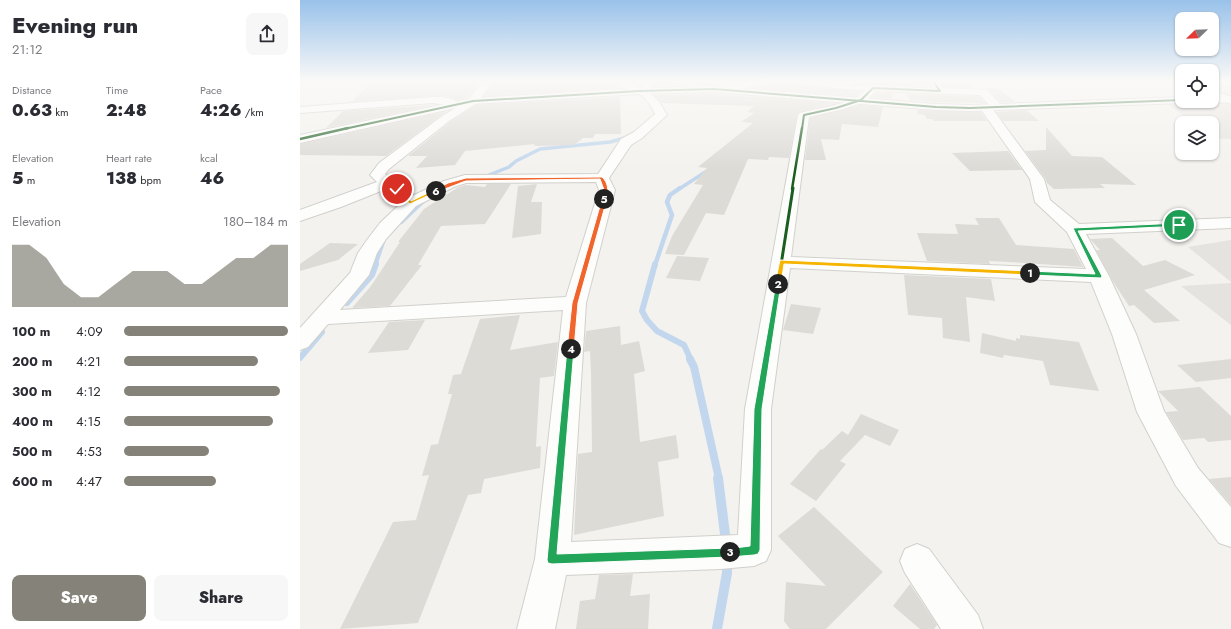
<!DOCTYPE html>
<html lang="en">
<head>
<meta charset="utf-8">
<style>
	body { margin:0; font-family:Jost,sans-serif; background:#f7f7f7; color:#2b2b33; height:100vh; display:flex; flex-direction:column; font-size:15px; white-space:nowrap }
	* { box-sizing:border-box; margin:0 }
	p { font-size:13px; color:#7c7c81 }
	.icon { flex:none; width:22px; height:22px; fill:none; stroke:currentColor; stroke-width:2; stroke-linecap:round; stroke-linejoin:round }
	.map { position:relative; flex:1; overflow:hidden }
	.side { display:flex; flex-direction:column; background:#fff; width:300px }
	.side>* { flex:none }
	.needle { width:26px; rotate:247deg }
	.controls { position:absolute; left:875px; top:12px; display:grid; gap:8px }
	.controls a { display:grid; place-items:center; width:44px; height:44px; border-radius:8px; background:#fff; box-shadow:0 1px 3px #0004; font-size:20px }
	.pin { position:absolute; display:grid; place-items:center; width:34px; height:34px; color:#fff; margin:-17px; border:2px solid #fff; border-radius:50%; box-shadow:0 1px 4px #0007 }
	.km { position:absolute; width:20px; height:20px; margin:-10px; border-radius:50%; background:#222; color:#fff; font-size:11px; line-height:20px; text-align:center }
	.round { display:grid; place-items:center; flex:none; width:42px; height:42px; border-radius:8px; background:#f7f7f7 }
	.overview { display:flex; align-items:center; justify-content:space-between; height:68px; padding:0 12px }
	h1 { font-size:22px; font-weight:800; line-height:30px }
	.metrics { display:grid; grid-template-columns:repeat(3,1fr); gap:6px; height:68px; padding:4px 12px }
	.metrics div { display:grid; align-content:center }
	.metrics b { font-size:17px; font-weight:800 }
	.metrics small { font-size:11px; font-weight:400 }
	.metrics p { font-size:11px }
	.chart { height:112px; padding:8px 12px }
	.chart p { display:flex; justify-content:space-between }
	.chart svg { width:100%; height:72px; margin-top:4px; fill:#848279; opacity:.7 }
	.action { display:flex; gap:8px; margin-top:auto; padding:8px 12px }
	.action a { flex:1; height:46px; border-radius:8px; background:#848279; color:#fff; font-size:16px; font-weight:800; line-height:46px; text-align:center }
	.action a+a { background:#f7f7f7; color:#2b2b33 }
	ul { padding:0 12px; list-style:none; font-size:13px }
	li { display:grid; grid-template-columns:64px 48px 1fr; align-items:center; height:30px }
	li i { height:10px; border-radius:5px; background:#848279 }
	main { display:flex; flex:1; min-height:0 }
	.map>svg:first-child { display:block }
	.parking { fill:#e5e3df }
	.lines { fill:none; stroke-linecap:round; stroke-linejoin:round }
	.stream-far4 { stroke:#c2d7ed; stroke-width:3.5 }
	.stream-far3 { stroke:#c2d7ed; stroke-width:4.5 }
	.stream-far2 { stroke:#c2d7ed; stroke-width:6 }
	.stream-far1 { stroke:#c2d7ed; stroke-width:8 }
	.stream { stroke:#c2d7ed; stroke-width:10 }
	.building { fill:#dddbd6 }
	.service-casing { stroke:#d1d0cc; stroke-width:2 }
	.minor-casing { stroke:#d1d0cc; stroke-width:2 }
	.tertiary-casing { stroke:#d1d0cc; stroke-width:2 }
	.service { fill:#fdfdfc; fill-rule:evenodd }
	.minor { fill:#fdfdfc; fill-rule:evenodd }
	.tertiary { fill:#fdfdfc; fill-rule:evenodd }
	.cycleway-far5-casing { stroke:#fff; stroke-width:3 }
	.cycleway-far4-casing { stroke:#fff; stroke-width:4 }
	.cycleway-far3-casing { stroke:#fff; stroke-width:5 }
	.cycleway-far2-casing { stroke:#fff; stroke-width:6 }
	.cycleway-far1-casing { stroke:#fff; stroke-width:8 }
	.cycleway-casing { stroke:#fff; stroke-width:8 }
	.cycleway-far5 { stroke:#1b5e20; stroke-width:2 }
	.cycleway-far4 { stroke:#1b5e20; stroke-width:2.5 }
	.cycleway-far3 { stroke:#1b5e20; stroke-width:3 }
	.cycleway-far2 { stroke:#1b5e20; stroke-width:4 }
	.cycleway-far1 { stroke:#1b5e20; stroke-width:5 }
	.cycleway { stroke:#1b5e20; stroke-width:6 }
	.split-1 { fill:#22a559; stroke:#fff }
	.split-2 { fill:#f5b400; stroke:#fff }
	.split-3 { fill:#22a559; stroke:#fff }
	.split-4 { fill:#22a559; stroke:#fff }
	.split-5 { fill:#f0652b; stroke:#fff }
	.split-6 { fill:#f0652b; stroke:#fff }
	.split-7 { fill:#f5b400; stroke:#fff }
</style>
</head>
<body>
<main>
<section class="side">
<div class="overview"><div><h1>Evening run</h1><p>21:12</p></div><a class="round"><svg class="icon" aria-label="share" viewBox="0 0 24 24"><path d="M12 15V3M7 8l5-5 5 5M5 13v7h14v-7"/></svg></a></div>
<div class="metrics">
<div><p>Distance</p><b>0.63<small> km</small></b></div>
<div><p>Time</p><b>2:48</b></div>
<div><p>Pace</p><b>4:26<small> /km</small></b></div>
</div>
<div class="metrics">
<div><p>Elevation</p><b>5<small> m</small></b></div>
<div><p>Heart rate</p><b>138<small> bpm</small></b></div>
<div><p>kcal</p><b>46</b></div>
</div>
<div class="chart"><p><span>Elevation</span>180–184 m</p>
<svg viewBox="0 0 160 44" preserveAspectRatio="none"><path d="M0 44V6L10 6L20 14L30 30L40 38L50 38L60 30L70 22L80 22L90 22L100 30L110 30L120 22L130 14L140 14L150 6L160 6V44z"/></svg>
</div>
<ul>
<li><b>100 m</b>4:09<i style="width:100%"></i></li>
<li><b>200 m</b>4:21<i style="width:82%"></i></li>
<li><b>300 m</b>4:12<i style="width:95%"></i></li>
<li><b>400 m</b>4:15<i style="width:91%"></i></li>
<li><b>500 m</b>4:53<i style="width:52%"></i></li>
<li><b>600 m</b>4:47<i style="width:56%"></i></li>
</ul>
<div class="action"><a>Save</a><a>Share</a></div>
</section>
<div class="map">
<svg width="931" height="629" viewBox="0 0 931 629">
	<rect width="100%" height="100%" fill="#f3f2ee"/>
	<g class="parking">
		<path d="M912 84 931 85V96L912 91Z"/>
		<path d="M917 101 931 104V139L912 138V123H892L867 103Z"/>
		<path d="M931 240V282L888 247Z"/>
		<path d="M931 283V325L881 286Z"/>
	</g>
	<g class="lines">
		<g class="stream-far4">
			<path d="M189 175 209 167 216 161 240 149 310 142 328 137"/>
			<path d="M379 189 407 171"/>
		</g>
		<g class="stream-far3">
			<path d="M101 222 123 201"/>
			<path d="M75 265 85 236"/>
			<path d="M355 265 372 215 367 202 370 195 380 188"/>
		</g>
		<g class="stream-far2">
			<path d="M355 264 342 311 347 320 357 331 384 345 391 360"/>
			<path d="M47 303 72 275 76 264"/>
			<path d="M0 358 22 332"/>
		</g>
		<path class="stream-far1" d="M390 359 394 367 419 479"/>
		<g class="stream">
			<path d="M418 478 426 542"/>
			<path d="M417 629 427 573V562"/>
		</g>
	</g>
	<g class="building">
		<path d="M72 81H181L168 97 157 100 147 96H133L52 102Z"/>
		<path d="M194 81H319L320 88 184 96Z"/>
		<path d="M354 81H421L422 83 353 86Z"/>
		<path d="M557 81H598L597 85 554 84Z"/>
		<path d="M599 81H627L630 86 601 85Z"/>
		<path d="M640 81H666L674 88 644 87Z"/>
		<path d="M476 84H483L562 91 556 96 456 88Z"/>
		<path d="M684 88H698L715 102H701L688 89Z"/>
		<path d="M577 93H593L591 99 572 97Z"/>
		<path d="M414 94 535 103 499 112 497 115 489 158 469 157 468 160 448 159 424 215 406 213 384 255 365 254 372 236 403 185 394 184 407 168 398 167 453 123 441 122 454 113 447 112 454 106 362 103 354 95Z"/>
		<path d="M606 94 679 96 685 103 636 102 610 100Z"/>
		<path d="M320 97 321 134H295L293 138H283L274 145 234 146 235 144 165 151 155 165 116 168 127 156H108L150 122 176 105Z"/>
		<path d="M134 105 26 128 43 111Z"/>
		<path d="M560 105 583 107 578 127 542 124 539 140 521 139 526 160H505L510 118Z"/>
		<path d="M617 110 681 112 687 121H634L632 119H627L625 115 618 114Z"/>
		<path d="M726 110 739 121H703L696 112Z"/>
		<path d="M147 111 86 156 0 155V144Z"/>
		<path d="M746 127 772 156 802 157 836 185 800 184 805 188 754 189 747 183 745 178 725 151 746 150Z"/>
		<path d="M708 151 722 170 670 171 652 153Z"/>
		<path d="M187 184H211L185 224 141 226 118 265H122L90 306 52 308 71 286 100 242H98L124 209 157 188 165 185 185 187Z"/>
		<path d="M237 184 231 202H242L241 234 212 238 218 186Z"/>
		<path d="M675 218H699L716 245 774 249 783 267 725 263 689 261 690 264 627 261 617 233 658 234 655 224 679 225Z"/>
		<path d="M812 238 843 266 865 260 895 275 844 290 880 321 854 323 834 305 829 306 814 283 796 250H800L790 239Z"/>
		<path d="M30 243 58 244 38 260 0 271V264Z"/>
		<path d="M377 256 409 258 400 281 366 278Z"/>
		<path d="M604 275 691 279 695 301 666 297 670 342 643 338 642 318 608 315Z"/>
		<path d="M491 304 521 308 513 334 483 330Z"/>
		<path d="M220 315 210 350 258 342 254 376 240 378 236 447 241 446 240 468 184 479 181 493 168 495 118 623 40 629 93 522 116 520 129 475 122 476 131 445 138 444 152 394H148L153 375 161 374 180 319Z"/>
		<path d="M125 320 108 350 68 353 89 322Z"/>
		<path d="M320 326 321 345 339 341 345 371 334 374 340 442 376 435 379 458 358 462 364 516 274 535 278 454 292 452 291 373 290 351 284 352 286 331Z"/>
		<path d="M682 333 716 341V338L720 339V335L779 342 799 391 750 385 743 361 704 355 703 358 680 353Z"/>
		<path d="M931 359V378L896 382 877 365Z"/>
		<path d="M900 387 931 416V440L908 442 904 438 883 440 866 412 878 411 858 391Z"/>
		<path d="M561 414 599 430 590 446 565 435 540 461 546 464 516 501 490 484 521 449 522 450 542 431 548 435Z"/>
		<path d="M931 477V505L909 479Z"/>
		<path d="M514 507 583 572 526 629H490L484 621 486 582 526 586 478 536Z"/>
		<path d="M333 574 330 596 350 594 348 629H276L280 601 295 599 299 575Z"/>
		<path d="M610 584 637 625 634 629H620L593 606Z"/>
	</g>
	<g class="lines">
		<g class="service-casing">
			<path id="service" d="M470 81H515L544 85 549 81H556L550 86H573L576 88 573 90 545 89Z"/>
		</g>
		<g class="minor-casing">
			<g id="minor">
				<path d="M183 81H193L177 103 149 121 89 169 85 174 102 186 112 196 144 181 165 175 298 174 321 139 334 132 355 114C352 107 346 97 339 94 329 90 327 90 320 81H330L334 85 341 88 343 81H353L349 92 360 103 367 115 342 138 331 145 309 178 315 190 286 303 271 542 438 535 445 409 498 115 500 113C518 108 538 106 556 98 562 95 566 87 573 85L633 88 628 81H638L643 88 687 90 703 107 697 110 691 107 744 179 750 200 779 224 931 218V228L786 234 809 276 836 334 864 411 898 468 931 507V547L919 543 876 486 837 412 812 334 791 282 490 268 471 409V550L466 561 454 566 420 569 266 575 255 629H217L235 559 263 310 28 324 8 347 0 350V328L50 273 58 253 67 240 80 223 101 203 86 189 41 207 0 221V210L77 182 70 175 79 163 141 117 157 107 133 103 0 113V107L133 97C142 97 153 97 159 104L158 105 169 99ZM576 91 680 95 690 106H682L680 108 730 179 735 202 767 232 786 269 491 257 509 117 540 110 565 102ZM296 182 299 190 266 297 40 310 69 275 77 253 86 239 116 206 154 187 166 183Z"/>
				<path d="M450 81H478L473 84 414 92 409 89 414 86Z"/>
				<path d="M912 90 931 97V104L912 97Z"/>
				<path d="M617 544 629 549 678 615 683 629H641L605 573 600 561 605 549Z"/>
			</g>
		</g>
		<g class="tertiary-casing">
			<g id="tertiary">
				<path d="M414 86 636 104 670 105 882 97V101H887L882 103 670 111 636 110 414 92 339 94 173 104 0 143V135L173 98 339 88Z"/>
				<path d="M931 96V102L912 103 907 101H912V97Z"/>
			</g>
		</g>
		<use href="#service" class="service"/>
		<use href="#minor" class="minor"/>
		<use href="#tertiary" class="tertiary"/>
		<g class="cycleway-far5-casing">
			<g id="cycleway-far5">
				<path d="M44 129 173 101 339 91 414 89 636 107 670 108 882 100"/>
				<path d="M502 129 504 115 536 108 561 100 573 88 640 91 633 81"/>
			</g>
		</g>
		<g class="cycleway-far4-casing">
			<g id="cycleway-far4">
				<path d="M0 139 48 128"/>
				<path d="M492 189 502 128"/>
			</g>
		</g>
		<g class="cycleway-far3-casing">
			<path id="cycleway-far3" d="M481 265 493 188"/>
		</g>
		<g class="cycleway-far2-casing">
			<path id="cycleway-far2" d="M466 360 481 264"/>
		</g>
		<g class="cycleway-far1-casing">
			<path id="cycleway-far1" d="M456 479 458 409 466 359"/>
		</g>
		<g class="cycleway-casing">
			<path id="cycleway" d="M252 559 420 553 454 550 456 478"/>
		</g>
		<use href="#cycleway-far5" class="cycleway-far5"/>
		<use href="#cycleway-far4" class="cycleway-far4"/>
		<use href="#cycleway-far3" class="cycleway-far3"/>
		<use href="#cycleway-far2" class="cycleway-far2"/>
		<use href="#cycleway-far1" class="cycleway-far1"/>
		<use href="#cycleway" class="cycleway"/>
	</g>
	<linearGradient id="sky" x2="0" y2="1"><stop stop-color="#99c2ea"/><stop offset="0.48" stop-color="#faf9f7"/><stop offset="1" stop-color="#faf9f7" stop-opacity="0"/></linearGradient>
	<rect width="931" height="169" fill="url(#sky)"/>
	<path class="split-1" d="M879 223 882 225 881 226 778 231 802 276 801 278 730 275 727 273 730 271 795 274 773 228Z"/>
	<path class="split-2" d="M480 260 730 271 733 273 730 275 484 264 481 284 478 286 475 284Z"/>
	<path class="split-3" d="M476 283 481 284 462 409 460 550 458 554 454 555 430 557 427 556 425 552 427 549 450 546 454 409Z"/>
	<path class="split-4" d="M271 346 274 349 257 554 430 548 434 549 435 552 434 556 430 557 252 564 248 563 247 560 267 349Z"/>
	<path class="split-5" d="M304 197 307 199 278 303 274 349 271 351 267 349 272 303 302 199Z"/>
	<path class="split-6" d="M302 177C308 182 309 191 307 199L304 200 302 199 304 190 300 179 166 181C159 183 138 193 133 191L148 183 166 178Z"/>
	<path class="split-7" d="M96 188H99L111 201 134 190 138 191 110 204 96 190Z"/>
</svg>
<div class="controls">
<a><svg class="needle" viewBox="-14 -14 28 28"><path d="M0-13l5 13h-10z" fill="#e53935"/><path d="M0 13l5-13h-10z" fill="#7c7c81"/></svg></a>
<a><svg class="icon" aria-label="locate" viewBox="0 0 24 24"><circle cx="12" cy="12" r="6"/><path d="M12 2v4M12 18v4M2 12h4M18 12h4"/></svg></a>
<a><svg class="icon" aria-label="layers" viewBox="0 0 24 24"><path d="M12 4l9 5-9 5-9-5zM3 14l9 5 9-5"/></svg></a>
</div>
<div class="pin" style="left:879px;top:225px;background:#1e9e55"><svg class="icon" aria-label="arrive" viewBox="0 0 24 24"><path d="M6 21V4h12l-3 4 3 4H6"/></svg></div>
<div class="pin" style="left:97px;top:189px;background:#d93025"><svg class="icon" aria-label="check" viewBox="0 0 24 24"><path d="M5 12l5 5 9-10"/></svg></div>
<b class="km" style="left:730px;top:273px">1</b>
<b class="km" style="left:478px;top:284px">2</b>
<b class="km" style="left:430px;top:552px">3</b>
<b class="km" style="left:271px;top:349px">4</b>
<b class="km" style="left:304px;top:199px">5</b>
<b class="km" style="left:136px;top:191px">6</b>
</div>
</main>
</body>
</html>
